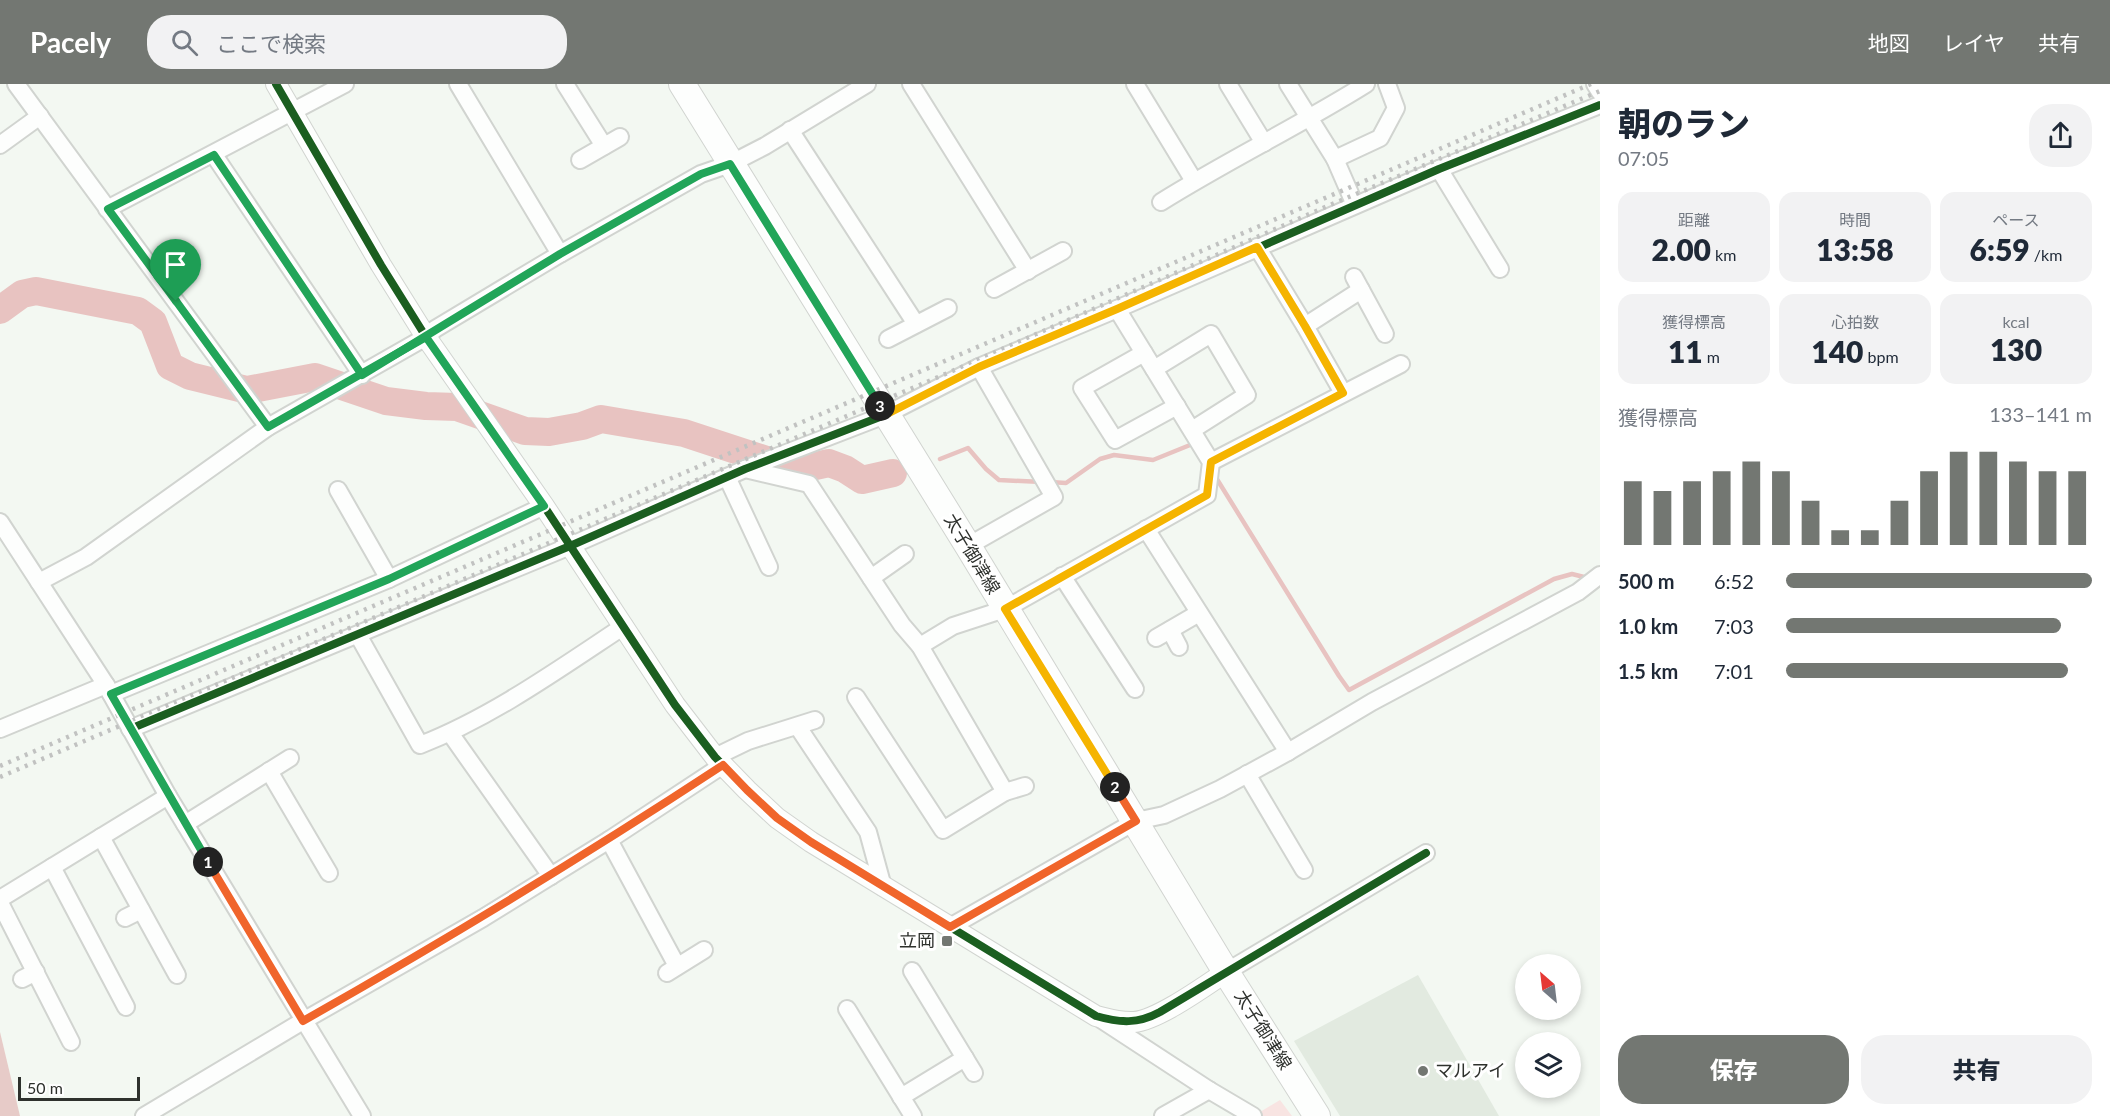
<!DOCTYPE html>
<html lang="ja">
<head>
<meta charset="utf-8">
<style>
	body { margin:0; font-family:Lato,"Noto Sans JP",sans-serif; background:#f2f2f3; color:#1f2937; height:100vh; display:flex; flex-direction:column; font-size:22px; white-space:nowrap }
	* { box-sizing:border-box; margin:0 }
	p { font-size:20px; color:#747a83 }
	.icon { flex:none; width:33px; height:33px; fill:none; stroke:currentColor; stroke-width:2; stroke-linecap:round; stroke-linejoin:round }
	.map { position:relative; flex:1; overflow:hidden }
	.drawer { display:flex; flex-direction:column; background:#fff; width:510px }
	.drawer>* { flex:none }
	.needle { width:39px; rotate:332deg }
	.tools { position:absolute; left:1515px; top:870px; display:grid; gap:12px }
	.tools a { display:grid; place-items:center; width:66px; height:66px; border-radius:50%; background:#fff; box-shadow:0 3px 9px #0003; font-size:30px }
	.scale { position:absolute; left:18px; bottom:15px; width:122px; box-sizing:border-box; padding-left:6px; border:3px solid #2e312d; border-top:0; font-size:16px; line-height:21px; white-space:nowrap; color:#2e312d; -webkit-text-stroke:4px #fff; paint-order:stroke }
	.pin { position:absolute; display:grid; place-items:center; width:51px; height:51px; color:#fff; margin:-62px -26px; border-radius:50% 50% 50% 0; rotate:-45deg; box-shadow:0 0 6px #0007 }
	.pin .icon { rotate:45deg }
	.km { position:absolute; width:30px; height:30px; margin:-15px; border-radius:50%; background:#222; color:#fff; font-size:16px; line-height:30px; text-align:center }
	.round { display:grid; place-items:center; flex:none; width:63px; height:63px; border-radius:24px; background:#f2f2f3 }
	.overview { display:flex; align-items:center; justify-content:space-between; height:102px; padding:0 18px }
	h1 { font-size:33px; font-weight:800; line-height:45px }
	.stats { display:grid; grid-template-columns:repeat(3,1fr); gap:9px; height:102px; padding:6px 18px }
	.stats div { display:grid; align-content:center; border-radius:15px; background:#f2f2f3; text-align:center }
	.stats b { font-size:30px; font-weight:800 }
	.stats small { font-size:16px; font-weight:400 }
	.stats p { font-size:16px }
	.chart { height:168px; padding:12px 18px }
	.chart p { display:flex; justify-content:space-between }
	.chart svg { width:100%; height:108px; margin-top:6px; stroke:#737772; stroke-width:6 }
	.cta { display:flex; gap:12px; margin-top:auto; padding:12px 18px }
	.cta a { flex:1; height:69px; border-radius:24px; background:#737772; color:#fff; font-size:24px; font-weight:800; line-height:69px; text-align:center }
	.cta a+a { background:#f2f2f3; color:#1f2937 }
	ul { padding:0 18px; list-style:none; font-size:20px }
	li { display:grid; grid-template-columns:96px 72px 1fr; align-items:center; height:45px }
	li i { height:15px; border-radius:8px; background:#737772 }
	header { display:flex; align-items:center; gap:36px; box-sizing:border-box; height:84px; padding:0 30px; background:#737772; color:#fff }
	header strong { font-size:28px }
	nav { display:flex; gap:33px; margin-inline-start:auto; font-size:21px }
	.search { width:420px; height:54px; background:#f2f2f3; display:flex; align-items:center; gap:15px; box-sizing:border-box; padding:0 21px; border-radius:24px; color:#747a83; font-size:22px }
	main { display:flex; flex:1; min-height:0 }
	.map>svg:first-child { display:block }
	.built { fill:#e2eae0 }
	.green { fill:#f8e4e2 }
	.forest { fill:#e7cbc8 }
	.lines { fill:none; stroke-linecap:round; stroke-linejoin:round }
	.stream { stroke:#e8c3c1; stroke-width:4.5 }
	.river { stroke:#e8c3c1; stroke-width:28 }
	.minor-casing { stroke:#d1d4d0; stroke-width:20 }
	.tertiary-casing { stroke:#d1d4d0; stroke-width:22 }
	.primary-casing { stroke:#d1d4d0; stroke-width:28 }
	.minor { stroke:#fdfefd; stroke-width:16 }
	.tertiary { stroke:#fdfefd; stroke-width:20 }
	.primary { stroke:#fdfefd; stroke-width:26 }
	.rail { stroke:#c1c2c1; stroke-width:4.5; stroke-dasharray:3 6; stroke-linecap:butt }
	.cycleway-casing { stroke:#fff; stroke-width:11 }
	.cycleway { stroke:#1b5e20; stroke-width:8 }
	.split-1-casing { stroke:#fff; stroke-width:12 }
	.split-2-casing { stroke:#fff; stroke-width:12 }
	.split-3-casing { stroke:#fff; stroke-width:12 }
	.split-4-casing { stroke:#fff; stroke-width:12 }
	.split-1 { stroke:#22a559; stroke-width:8 }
	.split-2 { stroke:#f0652b; stroke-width:8 }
	.split-3 { stroke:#f5b400; stroke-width:8 }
	.split-4 { stroke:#22a559; stroke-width:8 }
	.poi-dot { fill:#737772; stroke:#fff; stroke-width:2 }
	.labels { text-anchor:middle; stroke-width:6; stroke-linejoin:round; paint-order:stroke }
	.street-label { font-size:18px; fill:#2e312d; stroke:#fff }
	.poi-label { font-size:18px; fill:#2e312d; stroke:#fff; text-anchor:end }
</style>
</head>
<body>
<header>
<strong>Pacely</strong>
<div class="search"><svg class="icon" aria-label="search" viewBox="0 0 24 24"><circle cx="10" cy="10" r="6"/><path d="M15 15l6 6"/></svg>ここで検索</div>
<nav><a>地図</a><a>レイヤ</a><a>共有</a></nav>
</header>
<main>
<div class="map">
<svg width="1600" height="1032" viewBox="0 0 1600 1032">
	<rect width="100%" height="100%" fill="#f3f8f2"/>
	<path class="built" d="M1418 891 1499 1032H1340L1294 957Z"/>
	<path class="green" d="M1280 1016 1292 1032H1262L1260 1028Z"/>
	<path class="forest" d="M0 948 20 1032H0Z"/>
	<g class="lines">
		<g class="stream">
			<path d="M940 375 968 364 986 385 999 396 1042 398"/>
			<path d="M1215 392 1339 592 1349 606 1554 495 1572 490 1588 494"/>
			<path d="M1050 398 1066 399 1100 375 1114 371 1153 376 1195 359"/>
		</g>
		<path class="river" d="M0 226 22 210 36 207 138 227 153 238 170 282 190 292 247 306 315 293 386 317 426 322 457 323 525 347 549 348 582 342 601 335 684 349 797 386 829 379 845 385 862 396 893 389"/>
		<g class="minor-casing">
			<g id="minor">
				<path d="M16 0 268 343"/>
				<path d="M458 0 560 170"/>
				<path d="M565 0 604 62"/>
				<path d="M911 0 1028 187"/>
				<path d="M1135 0 1194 97"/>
				<path d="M1228 0 1264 59"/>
				<path d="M1288 0 1335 75 1355 121"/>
				<path d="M1595 0 1600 8"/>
				<path d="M790 46 916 240"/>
				<path d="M0 61 40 32"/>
				<path d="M214 71 362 291"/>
				<path d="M1335 75 1380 54 1396 24 1387 0"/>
				<path d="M580 76 620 53"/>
				<path d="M1439 85 1500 185"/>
				<path d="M1161 118C1228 76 1299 42 1366 0"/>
				<path d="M107 125 345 0"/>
				<path d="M1257 163 1305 242 1343 309"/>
				<path d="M1354 193 1385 250"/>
				<path d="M994 205 1063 167"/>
				<path d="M1305 242 1361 206"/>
				<path d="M888 255 948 224"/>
				<path d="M1144 269 1082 304 1115 356 1177 322"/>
				<path d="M1154 285 1211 250 1247 311 1192 346"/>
				<path d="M1211 378 1401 280"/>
				<path d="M745 385 809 400 902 541 920 562 1005 708"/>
				<path d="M727 393 769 483"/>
				<path d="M338 406 389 495"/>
				<path d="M0 438 106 601 168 712 362 1032"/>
				<path d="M1146 445 1288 668"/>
				<path d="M968 462 1054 413 979 283"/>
				<path d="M1062 492 1135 605"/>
				<path d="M871 494 905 470"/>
				<path d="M39 498 86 473 268 343 426 253 435 245 560 170 701 90 730 80 765 62 867 0"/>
				<path d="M1170 546 1179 563"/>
				<path d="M358 551 420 661C492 633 559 585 624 542"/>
				<path d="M1156 554 1199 529"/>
				<path d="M920 562 953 542 1005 525 1207 411 1211 378 1117 225"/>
				<path d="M111 610 389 495 544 422"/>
				<path d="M856 613 943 746 1005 708 1025 702"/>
				<path d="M798 643 868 748 883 803"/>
				<path d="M0 645 106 601"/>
				<path d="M130 645 570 462 745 385 885 331 979 283 1117 225 1439 85 1600 21"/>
				<path d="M450 649 551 792"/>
				<path d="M715 673 748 657 815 636"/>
				<path d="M269 687 329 789"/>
				<path d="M1247 690 1304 786"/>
				<path d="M185 740 290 674"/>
				<path d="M101 753 177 891"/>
				<path d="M609 756 677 882"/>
				<path d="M52 783 126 923"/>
				<path d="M0 815 168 712"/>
				<path d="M0 819 71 958"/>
				<path d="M125 834 141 826"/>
				<path d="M950 843 1136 737 1164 731 1220 705 1288 668 1372 618 1578 508 1600 491"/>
				<path d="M912 887 974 989"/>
				<path d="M1226 888 1426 769"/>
				<path d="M667 889 704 866"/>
				<path d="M22 895 36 888"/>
				<path d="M847 925 913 1032"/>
				<path d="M1102 936 1209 1006 1253 1032"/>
				<path d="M901 1013 965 974"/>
				<path d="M144 1032 303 937 483 834 609 756 723 681"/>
				<path d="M1163 1032 1209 1006"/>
			</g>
		</g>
		<g class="tertiary-casing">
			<path id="tertiary" d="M276 0 381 181 426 253 544 422 675 621 715 673 747 706 777 734 811 758 1096 932C1108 935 1121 939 1134 938 1158 936 1205 902 1226 888"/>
		</g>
		<g class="primary-casing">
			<path id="primary" d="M682 0 968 462 1226 888 1317 1032"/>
		</g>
		<use href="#minor" class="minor"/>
		<use href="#tertiary" class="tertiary"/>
		<use href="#primary" class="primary"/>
		<g class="rail">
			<path d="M0 682 1591 0"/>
			<path d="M0 693 950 288 1330 121 1600 7"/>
		</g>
		<g class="cycleway-casing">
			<g id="cycleway">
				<path d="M276 0 381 181 426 253 544 422 675 621 715 673 747 706 777 734 811 758 1096 932C1120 939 1138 940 1160 928L1426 769"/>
				<path d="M130 645 570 462 745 385 885 331 979 283 1117 225 1439 85 1600 21"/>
			</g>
		</g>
		<use href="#cycleway" class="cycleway"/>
	</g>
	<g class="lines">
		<g class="split-1-casing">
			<path id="split-1" d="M176 217 268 343 426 253 544 422 389 495 111 610 208 778"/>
		</g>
		<g class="split-2-casing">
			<path id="split-2" d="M208 778 303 937C446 856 586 771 723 681L747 706 777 734 811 758 950 843 1136 737 1115 703"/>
		</g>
		<g class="split-3-casing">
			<path id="split-3" d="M880 322 885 331 979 283 1117 225 1257 163 1305 242 1343 309 1211 378 1207 411 1005 525 1115 703"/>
		</g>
		<g class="split-4-casing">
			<path id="split-4" d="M176 217 108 125 214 71 362 291 560 170 701 90 730 80 880 322"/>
		</g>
		<use href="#split-1" class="split-1"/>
		<use href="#split-2" class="split-2"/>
		<use href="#split-3" class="split-3"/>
		<use href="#split-4" class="split-4"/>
	</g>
	<g class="poi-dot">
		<rect x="941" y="851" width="12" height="12" rx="3"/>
		<circle cx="1423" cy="987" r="6"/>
	</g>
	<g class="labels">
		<g class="street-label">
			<text transform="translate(972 470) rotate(59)" y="6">太子御津線</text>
			<text transform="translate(1263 946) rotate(58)" y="6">太子御津線</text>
		</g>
		<g class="poi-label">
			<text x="935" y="863">立岡</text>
			<text x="1435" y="993" text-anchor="start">マルアイ</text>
		</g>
	</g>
</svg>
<div class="tools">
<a><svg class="needle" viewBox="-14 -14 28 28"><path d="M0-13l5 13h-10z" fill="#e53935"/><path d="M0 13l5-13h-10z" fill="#747a83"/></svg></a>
<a><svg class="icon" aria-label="layers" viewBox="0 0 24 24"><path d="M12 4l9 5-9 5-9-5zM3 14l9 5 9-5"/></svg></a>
</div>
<div class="scale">50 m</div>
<div class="pin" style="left:176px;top:217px;background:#1e9e55"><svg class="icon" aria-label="arrive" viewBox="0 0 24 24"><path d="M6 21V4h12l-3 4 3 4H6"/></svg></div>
<b class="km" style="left:208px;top:778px">1</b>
<b class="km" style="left:1115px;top:703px">2</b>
<b class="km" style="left:880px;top:322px">3</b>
</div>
<section class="drawer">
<div class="overview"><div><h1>朝のラン</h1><p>07:05</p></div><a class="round"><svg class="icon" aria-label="share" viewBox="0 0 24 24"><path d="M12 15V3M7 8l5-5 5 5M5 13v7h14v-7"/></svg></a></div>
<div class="stats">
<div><p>距離</p><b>2.00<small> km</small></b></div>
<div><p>時間</p><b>13:58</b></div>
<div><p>ペース</p><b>6:59<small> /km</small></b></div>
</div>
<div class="stats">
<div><p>獲得標高</p><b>11<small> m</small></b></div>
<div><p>心拍数</p><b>140<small> bpm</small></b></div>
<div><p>kcal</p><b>130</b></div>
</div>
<div class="chart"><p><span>獲得標高</span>133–141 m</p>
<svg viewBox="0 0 160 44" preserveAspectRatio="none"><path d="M5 44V18M15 44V22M25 44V18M35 44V14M45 44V10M55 44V14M65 44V26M75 44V38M85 44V38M95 44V26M105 44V14M115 44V6M125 44V6M135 44V10M145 44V14M155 44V14"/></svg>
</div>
<ul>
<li><b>500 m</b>6:52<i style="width:100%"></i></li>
<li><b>1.0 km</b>7:03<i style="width:90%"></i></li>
<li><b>1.5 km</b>7:01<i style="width:92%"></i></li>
</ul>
<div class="cta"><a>保存</a><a>共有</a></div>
</section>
</main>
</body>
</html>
